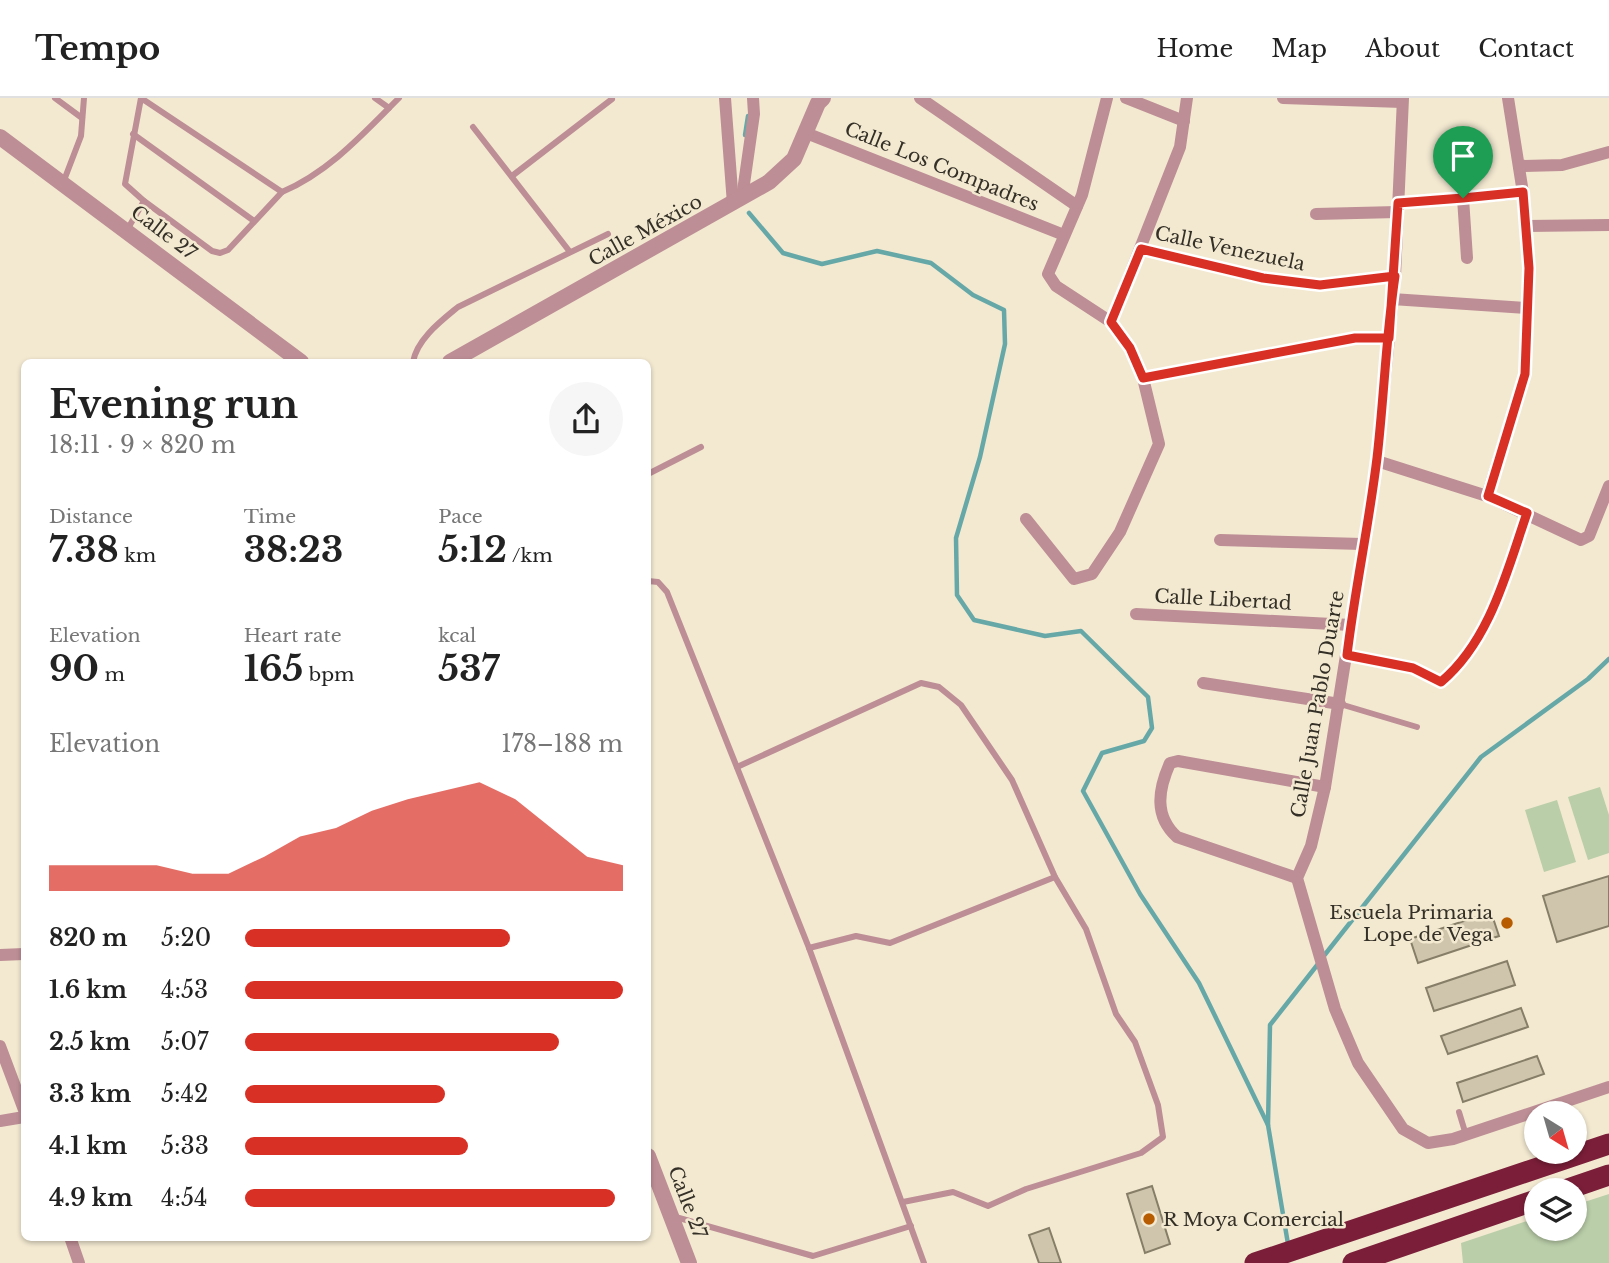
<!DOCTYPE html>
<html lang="en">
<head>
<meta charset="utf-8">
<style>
	body { margin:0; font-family:"Libre Baskerville",serif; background:#f6f6f6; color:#222; height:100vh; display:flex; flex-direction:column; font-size:26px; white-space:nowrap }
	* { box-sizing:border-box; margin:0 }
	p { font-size:23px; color:#767676 }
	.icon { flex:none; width:38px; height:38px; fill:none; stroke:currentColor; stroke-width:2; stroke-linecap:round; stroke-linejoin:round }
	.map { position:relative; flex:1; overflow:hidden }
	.details { position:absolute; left:21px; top:261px; width:630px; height:882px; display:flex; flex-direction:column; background:#fff; border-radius:10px; box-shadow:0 2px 5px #0004 }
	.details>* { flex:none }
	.needle { width:46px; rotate:143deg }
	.controls { position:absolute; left:1524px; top:1003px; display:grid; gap:14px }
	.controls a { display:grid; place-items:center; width:63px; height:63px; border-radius:50%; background:#fff; box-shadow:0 2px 5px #0004; font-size:35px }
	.pin { position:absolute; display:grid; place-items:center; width:60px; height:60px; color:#fff; margin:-72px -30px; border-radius:50% 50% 50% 0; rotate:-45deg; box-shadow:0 0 7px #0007 }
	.pin .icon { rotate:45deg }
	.round { display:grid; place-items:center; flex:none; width:74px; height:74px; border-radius:37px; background:#f6f6f6 }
	.headline { display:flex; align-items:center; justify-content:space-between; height:119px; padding:0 28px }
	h1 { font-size:38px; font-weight:800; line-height:52px }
	.metrics { display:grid; grid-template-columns:repeat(3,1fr); gap:10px; height:119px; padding:7px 28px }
	.metrics div { display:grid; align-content:center }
	.metrics b { font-size:35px; font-weight:800 }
	.metrics small { font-size:19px; font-weight:400 }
	.metrics p { font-size:19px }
	.chart { height:196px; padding:14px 28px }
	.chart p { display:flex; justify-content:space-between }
	.chart svg { width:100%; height:126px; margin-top:7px; fill:#d93025; opacity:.7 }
	ul { padding:0 28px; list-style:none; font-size:23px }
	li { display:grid; grid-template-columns:112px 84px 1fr; align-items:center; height:52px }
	li i { height:18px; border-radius:9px; background:#d93025 }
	header { display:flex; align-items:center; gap:42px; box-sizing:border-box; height:98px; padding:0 35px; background:#fff; border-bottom:2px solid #e0e0e0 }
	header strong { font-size:33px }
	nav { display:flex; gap:38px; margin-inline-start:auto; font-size:24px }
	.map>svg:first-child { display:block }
	.green { fill:#bacea9 }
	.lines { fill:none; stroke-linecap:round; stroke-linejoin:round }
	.stream { stroke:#66a8a8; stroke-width:4.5 }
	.building { fill:#cfc5ad; stroke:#877e68; stroke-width:2 }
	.service { stroke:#bd8e95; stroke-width:6 }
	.minor { stroke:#bd8e95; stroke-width:12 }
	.tertiary { stroke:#bd8e95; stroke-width:16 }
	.motorway { stroke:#7b1e39; stroke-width:21 }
	.route-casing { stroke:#fff; stroke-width:14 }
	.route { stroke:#d93025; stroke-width:9 }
	.poi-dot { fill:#b75c00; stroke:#f3e9d1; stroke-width:2.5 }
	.labels { text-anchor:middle; stroke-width:5; stroke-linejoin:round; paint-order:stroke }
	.street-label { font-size:19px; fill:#343027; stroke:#f3e9d1 }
	.poi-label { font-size:19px; fill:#343027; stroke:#f3e9d1; text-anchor:end }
</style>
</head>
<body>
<header>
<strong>Tempo</strong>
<nav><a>Home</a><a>Map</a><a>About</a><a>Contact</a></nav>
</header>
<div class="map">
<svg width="1609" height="1165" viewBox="0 0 1609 1165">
	<rect width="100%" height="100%" fill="#f3e9d1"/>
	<g class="green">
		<path d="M1600 689 1609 717V755L1588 762 1568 699Z"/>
		<path d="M1557 702 1576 764 1544 774 1525 712Z"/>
		<path d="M1609 1096V1165H1463L1461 1145 1536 1120V1130H1575V1107Z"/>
	</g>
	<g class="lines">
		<g class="stream">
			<path d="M745 37 748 18"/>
			<path d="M749 115 783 155 822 166 877 153 931 165 973 197 1004 212 1005 246 980 359 956 440 957 497 974 522 1045 538 1081 533 1148 599 1152 630 1144 643 1102 655 1083 693 1140 796 1199 885 1268 1027"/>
			<path d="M1323 859 1481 659 1588 581 1609 561"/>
			<path d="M1288 1146 1268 1027 1270 927 1318 866"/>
		</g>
	</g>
	<g class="building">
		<path d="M1609 778V828L1557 844 1543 798Z"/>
		<path d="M1491 814 1499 838 1418 865 1410 841Z"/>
		<path d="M1507 863 1515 887 1434 913 1426 890Z"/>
		<path d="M1521 910 1528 929 1448 956 1441 938Z"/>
		<path d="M1537 958 1544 976 1463 1004 1457 985Z"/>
		<path d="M1152 1088 1170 1146 1145 1155 1127 1096Z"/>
		<path d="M1049 1130 1061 1165H1039L1029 1137Z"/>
	</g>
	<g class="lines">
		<g class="service">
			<path d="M55 0 82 20"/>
			<path d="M141 0 282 94 228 152 220 155 212 153 144 103 125 86Z"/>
			<path d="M375 0 389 10"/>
			<path d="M473 29 570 154"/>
			<path d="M133 36 254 123"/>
			<path d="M512 78 612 1"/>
			<path d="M63 85 81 38 84 0"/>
			<path d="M282 94C329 74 363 36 399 0"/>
			<path d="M127 132 144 103"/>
			<path d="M413 264C417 241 441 223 458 209L608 136"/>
			<path d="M648 376 701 349"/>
			<path d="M648 483 658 484 667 494 809 850 924 1165"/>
			<path d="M1340 606 1417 629"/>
			<path d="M737 669 921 585 939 589 961 607 1012 682 1055 779 1086 831 1116 916 1135 944 1158 1007 1163 1039 1141 1055 1026 1091 988 1108 953 1094 903 1104"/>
			<path d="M809 850 856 838 890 845 1055 779"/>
			<path d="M1459 1014 1466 1037"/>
			<path d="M672 1118 813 1158 911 1128"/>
		</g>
		<g class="minor">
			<path d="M725 0 733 106"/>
			<path d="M920 0 1077 108"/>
			<path d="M1126 0 1184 23"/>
			<path d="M1283 0 1402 4"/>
			<path d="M1403 0 1395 178 1377 363 1325 689 1311 748 1297 780 1335 911 1358 965 1403 1031 1428 1045 1453 1041 1609 989"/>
			<path d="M806 35 1064 137"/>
			<path d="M1519 68 1562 67 1609 54"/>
			<path d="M742 100 754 16 753 0"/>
			<path d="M1463 100 1467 160"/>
			<path d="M1398 105 1523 95"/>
			<path d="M1316 116 1397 114"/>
			<path d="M1526 128 1609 127"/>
			<path d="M1141 151 1263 180 1320 187 1395 178"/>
			<path d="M1392 201 1527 210"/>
			<path d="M1111 224 1180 49 1187 0"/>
			<path d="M1143 280 1355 240H1389"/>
			<path d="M1377 363 1487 398 1581 442 1589 438 1609 388"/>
			<path d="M1487 398 1525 276 1529 170 1523 95 1508 0"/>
			<path d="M1026 421 1074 481 1092 476 1120 434 1159 346 1143 280 1130 250 1111 224 1056 188 1048 176 1082 97 1107 0"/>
			<path d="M1220 442 1362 446"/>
			<path d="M1136 516 1351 527"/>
			<path d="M1347 557 1413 570 1441 584C1490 542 1507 474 1527 415"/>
			<path d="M1203 585 1340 606"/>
			<path d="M1297 780 1177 739C1154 718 1158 692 1170 665L1178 663 1325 689"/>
			<path d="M0 857 24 856"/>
			<path d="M0 948 24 1012"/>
			<path d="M0 1023 24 1019"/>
			<path d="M70 1139 79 1165"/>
		</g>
		<g class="tertiary">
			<path d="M0 39 301 264"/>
			<path d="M450 264 769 84 794 61 818 5 823 0"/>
			<path d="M648 1058 689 1165"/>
		</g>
		<g class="motorway">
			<path d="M1565 1092 1609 1077"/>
			<path d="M1255 1165 1609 1046"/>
			<path d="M1353 1165 1536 1102"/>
		</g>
	</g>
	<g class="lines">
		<g class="route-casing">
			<path id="route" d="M1463 100 1398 105 1389 240H1355L1143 280 1130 250 1111 224 1141 151 1263 180 1320 187 1395 178C1386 238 1384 300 1377 360 1369 426 1355 491 1347 557L1413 570 1441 584C1490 543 1507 473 1527 415L1488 398 1525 276 1529 170 1523 94 1463 100"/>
		</g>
		<use href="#route" class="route"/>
	</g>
	<g class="poi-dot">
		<circle cx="1507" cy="825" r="7"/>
		<circle cx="1149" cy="1121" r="7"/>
	</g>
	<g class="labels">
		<g class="street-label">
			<text transform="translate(942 68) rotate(22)" y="7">Calle Los Compadres</text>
			<text transform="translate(645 132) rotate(-29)" y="7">Calle México</text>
			<text transform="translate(164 134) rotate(37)" y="7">Calle 27</text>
			<text transform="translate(1230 150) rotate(12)" y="7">Calle Venezuela</text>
			<text transform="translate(1223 501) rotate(3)" y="7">Calle Libertad</text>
			<text transform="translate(1317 606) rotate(-80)" y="7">Calle Juan Pablo Duarte</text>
			<text transform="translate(688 1104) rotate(69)" y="7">Calle 27</text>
		</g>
		<g class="poi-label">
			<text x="1493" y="821">Escuela Primaria<tspan x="1493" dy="22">Lope de Vega</tspan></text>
			<text x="1163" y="1128" text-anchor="start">R Moya Comercial</text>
		</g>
	</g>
</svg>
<div class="controls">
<a><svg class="needle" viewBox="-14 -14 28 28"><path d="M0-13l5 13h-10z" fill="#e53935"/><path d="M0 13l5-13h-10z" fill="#767676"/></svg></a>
<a><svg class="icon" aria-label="layers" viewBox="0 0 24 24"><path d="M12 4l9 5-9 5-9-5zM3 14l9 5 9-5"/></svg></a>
</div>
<div class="pin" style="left:1463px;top:100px;background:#1e9e55"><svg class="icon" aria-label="arrive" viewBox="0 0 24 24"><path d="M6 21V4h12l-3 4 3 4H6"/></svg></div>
<section class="details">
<div class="headline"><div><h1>Evening run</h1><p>18:11 · 9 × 820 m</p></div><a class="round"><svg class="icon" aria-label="share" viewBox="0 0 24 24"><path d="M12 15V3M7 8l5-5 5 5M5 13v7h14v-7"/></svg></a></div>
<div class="metrics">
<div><p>Distance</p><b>7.38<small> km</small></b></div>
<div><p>Time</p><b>38:23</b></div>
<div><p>Pace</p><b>5:12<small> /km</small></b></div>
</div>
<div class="metrics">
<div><p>Elevation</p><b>90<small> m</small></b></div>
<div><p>Heart rate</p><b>165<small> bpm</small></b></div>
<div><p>kcal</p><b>537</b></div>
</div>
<div class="chart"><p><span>Elevation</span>178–188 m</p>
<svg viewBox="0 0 160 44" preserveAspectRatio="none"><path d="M0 44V35L10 35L20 35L30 35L40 38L50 38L60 32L70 25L80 22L90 16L100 12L110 9L120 6L130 12L140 22L150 32L160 35V44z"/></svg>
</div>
<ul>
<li><b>820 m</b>5:20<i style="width:70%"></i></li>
<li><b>1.6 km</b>4:53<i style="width:100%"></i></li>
<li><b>2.5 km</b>5:07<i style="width:83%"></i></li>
<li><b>3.3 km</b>5:42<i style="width:53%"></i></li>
<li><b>4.1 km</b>5:33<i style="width:59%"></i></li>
<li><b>4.9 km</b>4:54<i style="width:98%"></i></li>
</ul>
</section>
</div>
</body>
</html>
